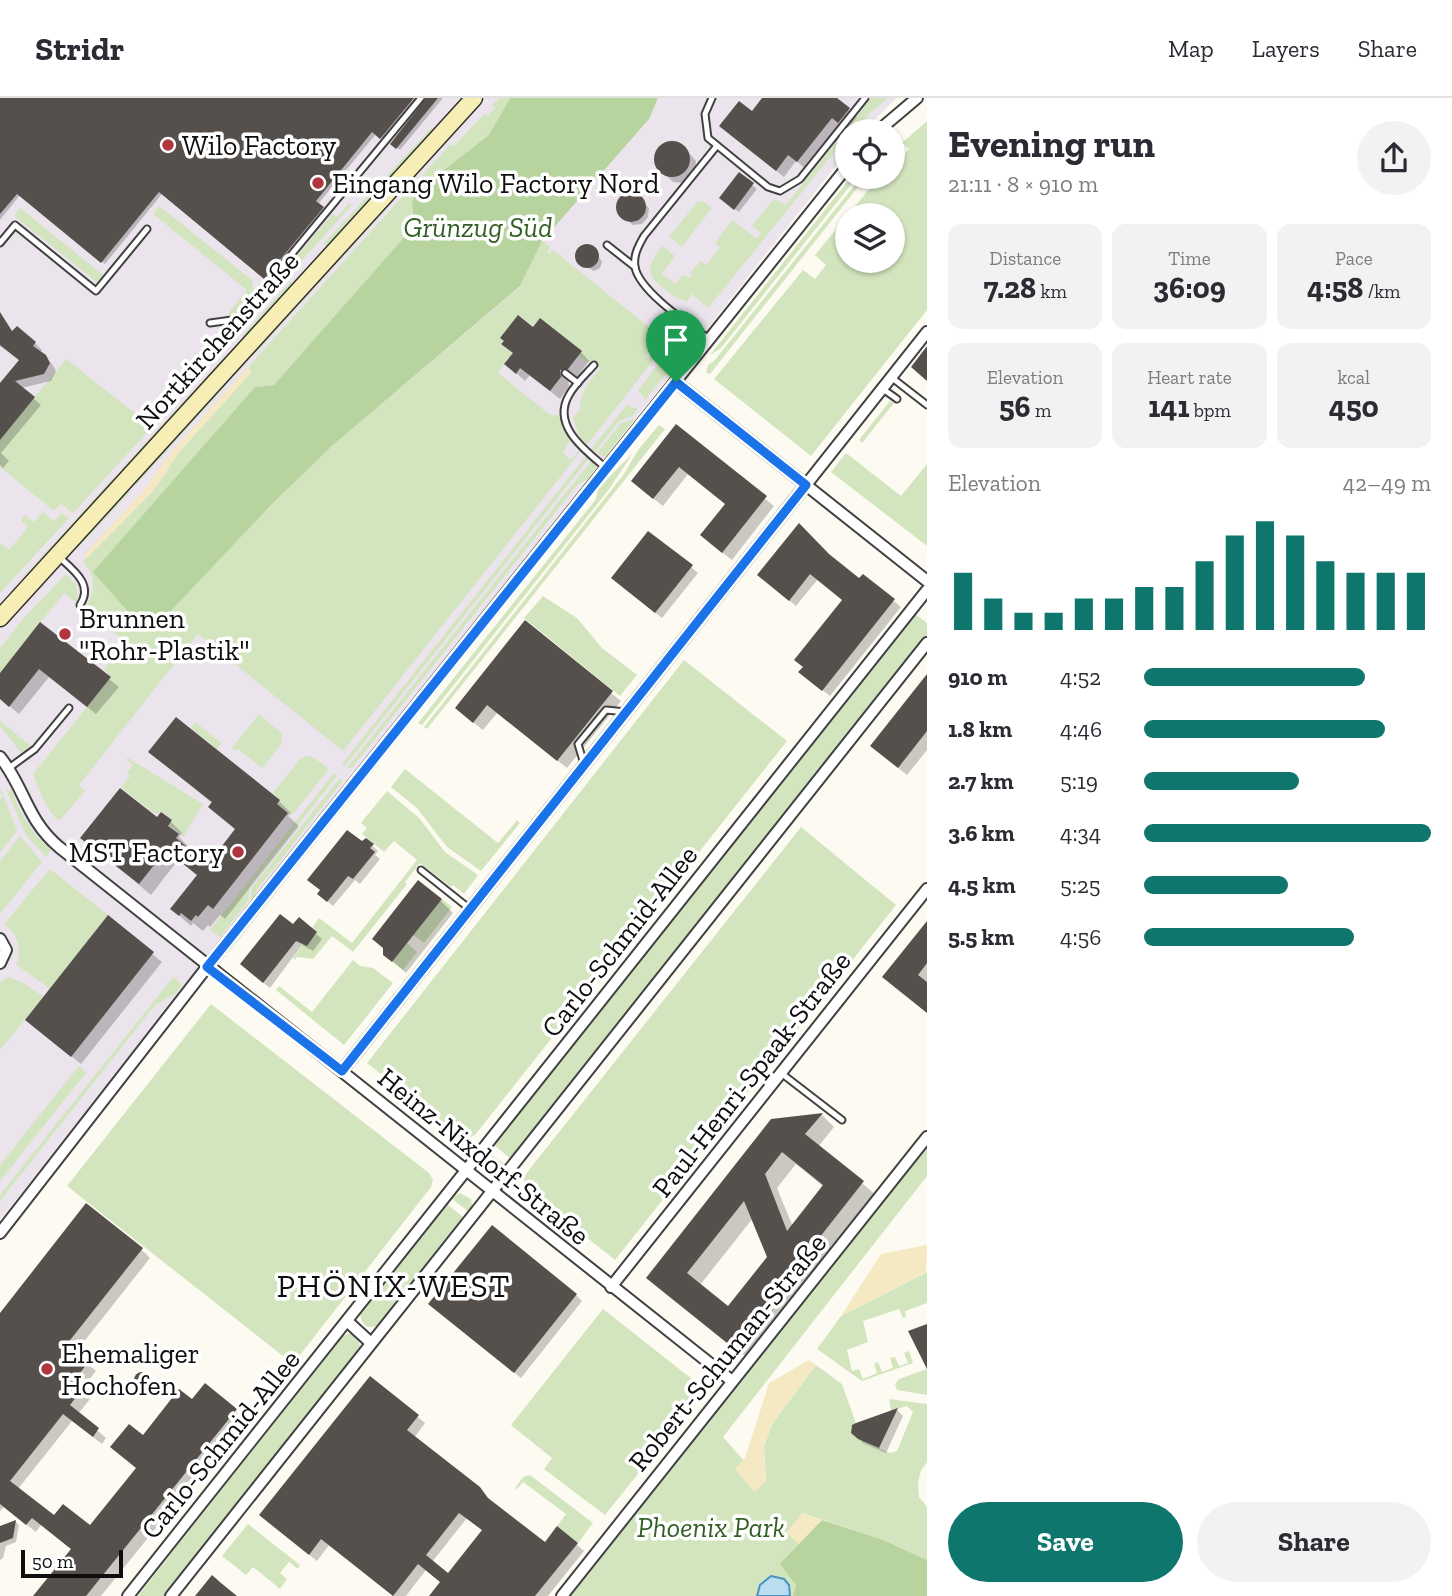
<!DOCTYPE html>
<html lang="en">
<head>
<meta charset="utf-8">
<style>
	body { margin:0; font-family:"Zilla Slab",serif; background:#f2f2f3; color:#2b2b33; height:100vh; display:flex; flex-direction:column; font-size:26px; white-space:nowrap }
	* { box-sizing:border-box; margin:0 }
	p { font-size:23px; color:#7c7c81 }
	.icon { flex:none; width:38px; height:38px; fill:none; stroke:currentColor; stroke-width:2; stroke-linecap:round; stroke-linejoin:round }
	.map { position:relative; flex:1; overflow:hidden }
	.drawer { display:flex; flex-direction:column; background:#fff; width:525px }
	.drawer>* { flex:none }
	.buttons { position:absolute; left:835px; top:21px; display:grid; gap:14px }
	.buttons a { display:grid; place-items:center; width:70px; height:70px; border-radius:50%; background:#fff; box-shadow:0 2px 5px #0004; font-size:35px }
	.scale { position:absolute; left:21px; bottom:18px; width:102px; box-sizing:border-box; padding-left:7px; border:4px solid #0e0e0e; border-top:0; font-size:19px; line-height:24px; white-space:nowrap; color:#0e0e0e; -webkit-text-stroke:5px #fff; paint-order:stroke }
	.pin { position:absolute; display:grid; place-items:center; width:60px; height:60px; color:#fff; margin:-72px -30px; border-radius:50% 50% 50% 0; rotate:-45deg; box-shadow:0 0 7px #0007 }
	.pin .icon { rotate:45deg }
	.round { display:grid; place-items:center; flex:none; width:74px; height:74px; border-radius:37px; background:#f2f2f3 }
	.head { display:flex; align-items:center; justify-content:space-between; height:119px; padding:0 21px }
	h1 { font-size:38px; font-weight:700; line-height:52px }
	.metrics { display:grid; grid-template-columns:repeat(3,1fr); gap:10px; height:119px; padding:7px 21px }
	.metrics div { display:grid; align-content:center; border-radius:14px; background:#f2f2f3; text-align:center }
	.metrics b { font-size:30px; font-weight:700 }
	.metrics small { font-size:19px; font-weight:400 }
	.metrics p { font-size:19px }
	.chart { height:196px; padding:14px 21px }
	.chart p { display:flex; justify-content:space-between }
	.chart svg { width:100%; height:126px; margin-top:7px; stroke:#0f766e; stroke-width:6 }
	.button { display:flex; gap:14px; margin-top:auto; padding:14px 21px }
	.button a { flex:1; height:80px; border-radius:42px; background:#0f766e; color:#fff; font-size:28px; font-weight:700; line-height:80px; text-align:center }
	.button a+a { background:#f2f2f3; color:#2b2b33 }
	ul { padding:0 21px; list-style:none; font-size:23px }
	li { display:grid; grid-template-columns:112px 84px 1fr; align-items:center; height:52px }
	li i { height:18px; border-radius:9px; background:#0f766e }
	header { display:flex; align-items:center; gap:42px; box-sizing:border-box; height:98px; padding:0 35px; background:#fff; border-bottom:2px solid #e1e1e2 }
	header strong { font-size:33px }
	nav { display:flex; gap:38px; margin-inline-start:auto; font-size:24px }
	main { display:flex; flex:1; min-height:0 }
	.map>svg:first-child { display:block }
	.industrial { fill:#ebe4ec }
	.green { fill:#d3e5be }
	.forest { fill:#b7d49f }
	.sand { fill:#f4e9c3 }
	.water { fill:#bbddf0; stroke:#4a92bf; stroke-width:2 }
	.shadow { fill:#0003; fill-rule:evenodd }
	.building { fill:#56504c; fill-rule:evenodd }
	.lines { fill:none; stroke-linecap:round; stroke-linejoin:round }
	.service-casing { stroke:#414141; stroke-width:9 }
	.minor-casing { stroke:#414141; stroke-width:14 }
	.secondary-casing { stroke:#303030; stroke-width:19 }
	.service { stroke:#fff; stroke-width:5 }
	.minor { stroke:#fff; stroke-width:10 }
	.secondary { stroke:#f6eeb4; stroke-width:16 }
	.route-casing { stroke:#fff; stroke-width:14 }
	.route { stroke:#1a73e8; stroke-width:9 }
	.poi-dot { fill:#b0353d; stroke:#fff; stroke-width:2.5 }
	.labels { text-anchor:middle; stroke-width:7; stroke-linejoin:round; paint-order:stroke }
	.poi-label { font-size:28px; fill:#0e0e0e; stroke:#fff; text-anchor:start }
	.park-label { font-size:28px; font-style:italic; fill:#325f25; stroke:#fff }
	.street-label { font-size:28px; fill:#0e0e0e; stroke:#fff }
	.quarter-label { font-size:32px; letter-spacing:2px; fill:#0e0e0e; stroke:#fff }
</style>
</head>
<body>
<header>
<strong>Stridr</strong>
<nav><a>Map</a><a>Layers</a><a>Share</a></nav>
</header>
<main>
<div class="map">
<svg width="927" height="1498" viewBox="0 0 927 1498">
	<rect width="100%" height="100%" fill="#fdfbf1"/>
	<path class="industrial" d="M0 0H896L864 33H847V54L0 1122Z"/>
	<g class="green">
		<path d="M499 0H510L489 37 418 92 412 104 414 128 274 287 255 289 144 533 169 515 274 404 332 348 520 189 542 143 550 149 547 154 549 156 553 152 660 238 645 258 648 260 665 239 669 242 587 347 579 338 573 319 580 312C580 293 589 284 601 270L591 263 588 265 518 217 502 246 513 255 498 275 550 317H560L562 327 570 343 563 355 571 362 579 352 580 354 343 653 198 536 79 687 85 693 59 723C45 711 40 693 33 676L111 579 104 572 126 544 85 511C95 494 97 479 83 464L154 392 180 353 251 275 249 268 424 75 451 46 454 48 484 16 488 18 495 10 492 7Z"/>
		<path d="M871 0H888L870 15 856 33H847V44L840 53 837 51 708 210 692 196 686 204 682 201 680 202C654 182 638 179 662 148L675 158 662 176 675 186 682 177 690 180 692 177 690 175 701 163 706 167 708 165 720 149 715 145 732 122 757 141 761 135 752 128 774 101 786 107Z"/>
		<path d="M927 23V212L811 358 714 281 803 172 815 181 826 167 815 157 847 118V163H892V117H848L879 79H892L893 62 900 58 902 59 909 51 902 45Z"/>
		<path d="M432 29 435 31 329 149 323 146Z"/>
		<path d="M445 41 448 43 253 258H250Z"/>
		<path d="M851 79H857L721 250 710 257Z"/>
		<path d="M861 79H866L710 276 706 275 708 267 714 263Z"/>
		<path d="M702 103 712 110 682 149 669 139 697 104Z"/>
		<path d="M349 105 352 107 236 235 227 228 243 223 332 116 337 119Z"/>
		<path d="M159 108 252 182 254 194 237 216 227 217 247 192 153 116Z"/>
		<path d="M20 110 103 177 97 184 14 118Z"/>
		<path d="M291 183 294 188 245 241 242 238Z"/>
		<path d="M672 249 682 256 645 302 638 292Z"/>
		<path d="M225 258 227 260 123 375 120 373Z"/>
		<path d="M66 261 152 329 73 415 61 406 54 413 0 369V342Z"/>
		<path d="M246 262V265L136 387 133 385Z"/>
		<path d="M890 303 894 305 862 345 859 342Z"/>
		<path d="M627 307 638 311 632 318 619 323 595 354 591 351Z"/>
		<path d="M635 321 605 359 597 355 621 325Z"/>
		<path d="M659 327 665 331 427 631 424 629 624 376 638 352Z"/>
		<path d="M633 355 610 390 422 627 418 625 596 401 598 390Z"/>
		<path d="M846 355 901 398 927 366V448L831 374Z"/>
		<path d="M586 358 589 360 345 668 342 666Z"/>
		<path d="M592 362 597 369 588 381 577 387 352 670H347Z"/>
		<path d="M114 379 117 382 21 487 26 476Z"/>
		<path d="M128 391 130 394 77 451 75 448Z"/>
		<path d="M43 414 54 423 62 415 69 420 0 495V448L1 446 9 452 28 429 21 422 25 417 34 424Z"/>
		<path d="M66 476 76 486 78 500 76 504 64 495 0 575V550L22 522Z"/>
		<path d="M543 498 577 520 602 550 637 577 620 598 524 520Z"/>
		<path d="M915 516 927 525V537L511 1061 494 1047Z"/>
		<path d="M684 562 787 643 475 1037 466 1041 461 1040 367 965Z"/>
		<path d="M259 616 282 636 281 647 262 670 238 651 236 653 232 650Z"/>
		<path d="M0 623 30 647 22 656 0 628Z"/>
		<path d="M195 624 222 645 217 651 191 630Z"/>
		<path d="M306 658 313 659 329 671 292 717 278 706 281 702 273 695 301 660Z"/>
		<path d="M128 660 203 706 183 739 170 726 172 722 161 713 158 716 154 715 121 689 130 678 127 675 133 667 126 661Z"/>
		<path d="M405 671 498 745 517 722 520 725 481 773 447 749 417 710 391 689Z"/>
		<path d="M334 675 337 678 250 787 248 803 220 839 210 832Z"/>
		<path d="M340 680 342 684 256 793 255 800 250 807 252 789Z"/>
		<path d="M1 691 17 733 0 754V702L3 698 0 695Z"/>
		<path d="M11 691C20 715 31 735 51 752L46 759 26 737 7 693Z"/>
		<path d="M387 693 420 721 445 754 478 777 464 796 453 787 451 789 420 765 405 784 407 786 353 854 332 838 313 861 297 859 295 862 293 860 303 846 307 847 316 836 312 830 319 820 352 845 417 762 394 743 384 754 362 736 367 730 361 725Z"/>
		<path d="M801 729 896 807 615 1162 527 1092 523 1085 525 1077Z"/>
		<path d="M20 738 42 764 0 816V763Z"/>
		<path d="M50 771 108 817 50 891 17 867C21 850 19 837 4 826Z"/>
		<path d="M442 801 452 809 424 845 413 837Z"/>
		<path d="M407 845 417 854 403 872 392 864Z"/>
		<path d="M353 862 360 868 373 870 393 885 344 947 276 892 279 888 312 914Z"/>
		<path d="M8 879 23 885 44 899 0 952V884Z"/>
		<path d="M173 879 182 887 175 896 155 907 0 1103V1097Z"/>
		<path d="M211 906 429 1075 433 1082 431 1089 293 1266 67 1088Z"/>
		<path d="M79 968 86 975 0 1083V1067Z"/>
		<path d="M927 1047V1078L723 1339 763 1384 766 1382 764 1348 772 1326 816 1267 842 1286 856 1325 851 1330V1335L858 1341 890 1355 897 1353 913 1314 907 1308 891 1313 889 1301 927 1306V1364L921 1372 918 1385 919 1399 927 1409V1462L881 1441 802 1415 824 1429 801 1498H569Z"/>
		<path d="M488 1054 506 1067 498 1071 490 1069 486 1061Z"/>
		<path d="M460 1095 471 1101 472 1108 469 1114 451 1100Z"/>
		<path d="M447 1106 464 1120 380 1227C368 1232 362 1228 360 1216Z"/>
		<path d="M927 1174V1205L905 1213 906 1219 903 1220 899 1211 863 1223 868 1244 847 1252 852 1273 859 1271 863 1281 877 1275 874 1266 878 1264 882 1274 893 1270 890 1260 895 1259 899 1268 908 1265 904 1255 909 1253 913 1265 862 1283 817 1251 841 1218Z"/>
		<path d="M603 1211 697 1285 700 1292 699 1300 605 1417 544 1371 552 1360 511 1327Z"/>
		<path d="M351 1235 359 1242 360 1252 164 1498H138L341 1239Z"/>
		<path d="M927 1271V1297L897 1292 895 1286 899 1281Z"/>
		<path d="M530 1377 593 1425 578 1445 557 1428 566 1416 523 1384 517 1391 515 1390 523 1379Z"/>
		<path d="M248 1426 300 1467 298 1471 289 1464 280 1475 287 1481 280 1491 253 1469 246 1477 222 1458Z"/>
	</g>
	<g class="forest">
		<path d="M510 0H658L649 21 542 143 520 188 332 348 274 404 169 515 145 533 93 474 255 289 274 287 414 128 412 104 418 92 489 37Z"/>
		<path d="M822 1422 881 1441 927 1462V1498H793L796 1487 780 1466Z"/>
	</g>
	<g class="sand">
		<path d="M249 268 251 275 180 353 154 392 86 461 83 458 145 391 172 353Z"/>
		<path d="M927 1147 926 1174 841 1218 881 1156Z"/>
		<path d="M809 1262 816 1267 772 1326 764 1348 766 1383 754 1394 735 1371 745 1360 769 1285Z"/>
		<path d="M802 1415 822 1422 799 1446 786 1435Z"/>
	</g>
	<path class="water" d="M771 1478 784 1481 789 1487 790 1498H757L760 1487Z"/>
	<g class="shadow">
		<path d="M0 0H419L384 42 376 36 318 106 325 113 268 182 162 96 105 166 20 97 0 122Z"/>
		<path d="M428 0H443L400 52 392 46Z"/>
		<path d="M764 0H834L857 19 847 32 841 27 806 71 796 63 784 79 729 36 752 16Z"/>
		<path d="M666 45 682 47 696 63 695 74 684 85 673 84 657 69 656 57 662 48Z"/>
		<path d="M739 76 757 91 739 114 725 104Z"/>
		<path d="M635 96 649 110 648 119 642 126 633 127 621 117 618 105 627 97Z"/>
		<path d="M587 149 595 153 602 164 600 170 594 173 579 165 578 156 581 150Z"/>
		<path d="M0 221 13 235 35 245 42 252 40 254 52 266 56 273 51 283 21 290 41 307 1 355 9 363 3 370 0 367V288L20 263 0 248Z"/>
		<path d="M534 232 581 254 589 263 577 279 568 281 569 288 560 301 530 277 525 283 506 266Z"/>
		<path d="M676 329 774 408 732 462 711 446 727 407 688 376 663 408 642 392Z"/>
		<path d="M829 459 859 483 863 478 901 509 830 598 807 580 844 502 818 481 796 508 765 483Z"/>
		<path d="M691 469 698 475 662 520 619 486Z"/>
		<path d="M525 525 621 603 567 670 497 615 483 632 466 619Z"/>
		<path d="M40 527 119 589 96 616 49 579 19 616 0 600V578Z"/>
		<path d="M927 579V652L907 677 881 656Z"/>
		<path d="M176 622 279 703 291 715 288 718 299 728 225 821 220 817 210 829 208 827 203 833 193 825 191 828 172 811 198 778 178 762 151 797 83 740 158 722 171 724 182 735 179 739 189 749 187 751 208 768 237 732 210 709 213 706 151 654Z"/>
		<path d="M366 742 378 753 375 757 380 761 360 786 355 782 333 808 325 801Z"/>
		<path d="M440 802 453 815 406 875 385 856Z"/>
		<path d="M108 820 162 864 81 966 27 922Z"/>
		<path d="M299 822 322 841 313 853 302 847 270 890 248 872Z"/>
		<path d="M927 826V915L885 879Z"/>
		<path d="M822 1017 834 1029 818 1049 876 1097 751 1256 742 1257 648 1180 772 1022ZM796 1066 824 1089 793 1129 777 1090ZM753 1120 769 1159 728 1210 700 1187Z"/>
		<path d="M141 1151 150 1160 75 1255 96 1273 85 1287 94 1296 78 1316 106 1340 102 1346 72 1323 18 1391 55 1420 91 1430 138 1371 143 1339 192 1304 205 1287 244 1321 101 1498H35L72 1452 41 1427 36 1434 4 1409 0 1413V1218Z"/>
		<path d="M576 1197 582 1203 521 1280 436 1212Z"/>
		<circle cx="143" cy="1284" r="7"/>
		<path d="M370 1280 425 1325 414 1340 545 1447 576 1446 584 1453 548 1498H432L442 1485 426 1472 406 1498H394L329 1447 317 1463 268 1424ZM467 1420 483 1433 448 1477 432 1464Z"/>
		<path d="M897 1312 903 1318 886 1355 863 1345 853 1334 854 1328Z"/>
		<path d="M16 1424 19 1427 16 1444 6 1448 3 1460 0 1462V1431Z"/>
	</g>
	<g class="building">
		<path d="M0 0H414L380 41 372 34 316 103 324 109 264 181 159 94 101 165 17 96 0 116Z"/>
		<path d="M426 0H438L396 51 390 46Z"/>
		<path d="M762 0H837L850 10 838 25 832 20 797 64 788 57 776 73 719 28 739 3 752 13Z"/>
		<circle cx="672" cy="61" r="18"/>
		<path d="M739 74 754 85 734 112 719 100Z"/>
		<circle cx="631" cy="109" r="15"/>
		<circle cx="587" cy="158" r="12"/>
		<path d="M0 214 12 233 17 228 36 244 33 248 46 257 50 265 44 276 15 283 35 299 0 342V285L19 262 0 247Z"/>
		<path d="M518 217 533 229 540 220 582 253 568 271 560 272 561 279 550 293 520 270 516 276 504 266 513 255 501 246 504 243 500 240Z"/>
		<path d="M927 248V283L911 269Z"/>
		<path d="M676 326 767 398 722 455 700 437 725 406 679 369 653 401 631 383Z"/>
		<path d="M799 425 829 456 859 480 863 476 895 501 822 593 798 574 803 569 794 562 842 502 810 476 789 503 757 477Z"/>
		<path d="M648 433 693 467 655 515 611 480Z"/>
		<path d="M525 522 613 593 557 663 487 607 473 625 455 610Z"/>
		<path d="M40 524 111 579 87 609 39 571 9 609 0 601V575Z"/>
		<path d="M927 576V633L898 670 870 648Z"/>
		<path d="M176 619 280 702 277 706 288 715 213 811 208 807 198 819 196 817 191 823 181 815 179 818 170 811 197 777 166 752 139 786 80 740 120 690 157 719 161 714 172 722 168 728 179 736 176 740 208 766 235 731 208 709 212 704 148 654Z"/>
		<path d="M347 732 362 743 366 740 374 746 370 750 375 754 353 781 348 778 327 804 317 796 320 792 307 782Z"/>
		<path d="M418 782 442 801 392 864 383 857V850L372 841Z"/>
		<path d="M280 816 293 826 299 819 317 834 307 848 296 843 263 885 240 866Z"/>
		<path d="M108 817 154 854 71 959 25 922Z"/>
		<path d="M927 823V865L918 877 927 884V915L882 879Z"/>
		<path d="M823 1015 805 1036 864 1083 738 1243 727 1245 646 1180 771 1021ZM782 1054 823 1087 787 1133 765 1076ZM744 1103 767 1159 728 1208 687 1175Z"/>
		<path d="M86 1105 143 1150 67 1246 89 1263 77 1279 86 1286 70 1307 99 1330 93 1339 63 1316 10 1383 54 1417 63 1406 90 1427 136 1370 110 1349 129 1326 143 1337 179 1291 192 1301 205 1285 237 1311 86 1498H33L71 1451 32 1420 26 1427 0 1406V1215Z"/>
		<path d="M492 1127 577 1196 514 1275 428 1206Z"/>
		<path d="M927 1226V1271L908 1233Z"/>
		<circle cx="142" cy="1282" r="8"/>
		<path d="M370 1278 419 1317 407 1332 480 1389 488 1400 545 1444 557 1428 578 1445 535 1498H429L440 1484 418 1466 393 1498 321 1441 309 1457 259 1417ZM459 1415 482 1432 448 1475 426 1457Z"/>
		<path d="M898 1310 879 1350 858 1341 851 1335 852 1327 856 1325Z"/>
		<path d="M16 1422 13 1440 0 1445V1428Z"/>
		<path d="M212 1477 221 1485 237 1498H195Z"/>
	</g>
	<g class="lines">
		<g class="service-casing">
			<g id="service">
				<path d="M712 0 705 16 708 40 768 89 780 93 800 81 865 0"/>
				<path d="M0 145 15 127 96 193 147 131"/>
				<path d="M607 147 635 169"/>
				<path d="M210 225 232 222 242 216 421 0"/>
				<path d="M709 241C690 227 639 193 635 169 633 157 639 147 644 138L716 49"/>
				<path d="M594 267C586 276 575 286 569 297 551 328 586 353 606 370"/>
				<path d="M565 275 578 285"/>
				<path d="M891 279 927 307"/>
				<path d="M883 291 897 301"/>
				<path d="M58 458C73 472 94 486 80 507"/>
				<path d="M584 666 578 646 606 612 626 614"/>
				<path d="M9 670 35 651 69 610"/>
				<path d="M421 772 470 811"/>
				<path d="M781 975 842 1022"/>
			</g>
		</g>
		<g class="minor-casing">
			<g id="minor">
				<path d="M878 33 917 0"/>
				<path d="M676 284 927 483"/>
				<path d="M0 659C25 690 26 721 59 749L732 1283"/>
				<path d="M0 841 6 852 0 865"/>
				<path d="M342 973 927 234"/>
				<path d="M0 1135 207 869 847 69"/>
				<path d="M611 1189 927 791"/>
				<path d="M347 1223 371 1245"/>
				<path d="M128 1498 927 492"/>
				<path d="M171 1498 927 545"/>
				<path d="M562 1498 927 1039"/>
			</g>
		</g>
		<g class="secondary-casing">
			<path id="secondary" d="M0 520 474 0"/>
		</g>
		<use href="#service" class="service"/>
		<use href="#minor" class="minor"/>
		<use href="#secondary" class="secondary"/>
	</g>
	<g class="lines">
		<g class="route-casing">
			<path id="route" d="M676 284 806 387 342 973 207 869Z"/>
		</g>
		<use href="#route" class="route"/>
	</g>
	<g class="poi-dot">
		<circle cx="168" cy="47" r="7"/>
		<circle cx="318" cy="85" r="7"/>
		<circle cx="65" cy="536" r="7"/>
		<circle cx="238" cy="754" r="7"/>
		<circle cx="47" cy="1271" r="7"/>
	</g>
	<g class="labels">
		<g class="poi-label">
			<text x="182" y="57">Wilo Factory</text>
			<text x="332" y="95">Eingang Wilo Factory Nord</text>
			<text x="79" y="530">Brunnen<tspan x="79" dy="32">"Rohr-Plastik"</tspan></text>
			<text x="224" y="764" text-anchor="end">MST Factory</text>
			<text x="61" y="1265">Ehemaliger<tspan x="61" dy="32">Hochofen</tspan></text>
		</g>
		<g class="park-label">
			<text x="478" y="139">Grünzug Süd</text>
			<text x="711" y="1439">Phoenix Park</text>
		</g>
		<g class="street-label">
			<text transform="translate(217 242) rotate(-48)" y="10">Nortkirchenstraße</text>
			<text transform="translate(619 843) rotate(-52)" y="10">Carlo-Schmid-Allee</text>
			<text transform="translate(751 976) rotate(-52)" y="10">Paul-Henri-Spaak-Straße</text>
			<text transform="translate(484 1058) rotate(39)" y="10">Heinz-Nixdorf-Straße</text>
			<text transform="translate(727 1254) rotate(-51)" y="10">Robert-Schuman-Straße</text>
			<text transform="translate(220 1346) rotate(-51)" y="10">Carlo-Schmid-Allee</text>
		</g>
		<g class="quarter-label">
			<text x="394" y="1199">PHÖNIX-WEST</text>
		</g>
	</g>
</svg>
<div class="buttons">
<a><svg class="icon" aria-label="locate" viewBox="0 0 24 24"><circle cx="12" cy="12" r="6"/><path d="M12 2v4M12 18v4M2 12h4M18 12h4"/></svg></a>
<a><svg class="icon" aria-label="layers" viewBox="0 0 24 24"><path d="M12 4l9 5-9 5-9-5zM3 14l9 5 9-5"/></svg></a>
</div>
<div class="scale">50 m</div>
<div class="pin" style="left:676px;top:284px;background:#1e9e55"><svg class="icon" aria-label="arrive" viewBox="0 0 24 24"><path d="M6 21V4h12l-3 4 3 4H6"/></svg></div>
</div>
<section class="drawer">
<div class="head"><div><h1>Evening run</h1><p>21:11 · 8 × 910 m</p></div><a class="round"><svg class="icon" aria-label="share" viewBox="0 0 24 24"><path d="M12 15V3M7 8l5-5 5 5M5 13v7h14v-7"/></svg></a></div>
<div class="metrics">
<div><p>Distance</p><b>7.28<small> km</small></b></div>
<div><p>Time</p><b>36:09</b></div>
<div><p>Pace</p><b>4:58<small> /km</small></b></div>
</div>
<div class="metrics">
<div><p>Elevation</p><b>56<small> m</small></b></div>
<div><p>Heart rate</p><b>141<small> bpm</small></b></div>
<div><p>kcal</p><b>450</b></div>
</div>
<div class="chart"><p><span>Elevation</span>42–49 m</p>
<svg viewBox="0 0 160 44" preserveAspectRatio="none"><path d="M5 44V24M15 44V33M25 44V38M35 44V38M45 44V33M55 44V33M65 44V29M75 44V29M85 44V20M95 44V11M105 44V6M115 44V11M125 44V20M135 44V24M145 44V24M155 44V24"/></svg>
</div>
<ul>
<li><b>910 m</b>4:52<i style="width:77%"></i></li>
<li><b>1.8 km</b>4:46<i style="width:84%"></i></li>
<li><b>2.7 km</b>5:19<i style="width:54%"></i></li>
<li><b>3.6 km</b>4:34<i style="width:100%"></i></li>
<li><b>4.5 km</b>5:25<i style="width:50%"></i></li>
<li><b>5.5 km</b>4:56<i style="width:73%"></i></li>
</ul>
<div class="button"><a>Save</a><a>Share</a></div>
</section>
</main>
</body>
</html>
